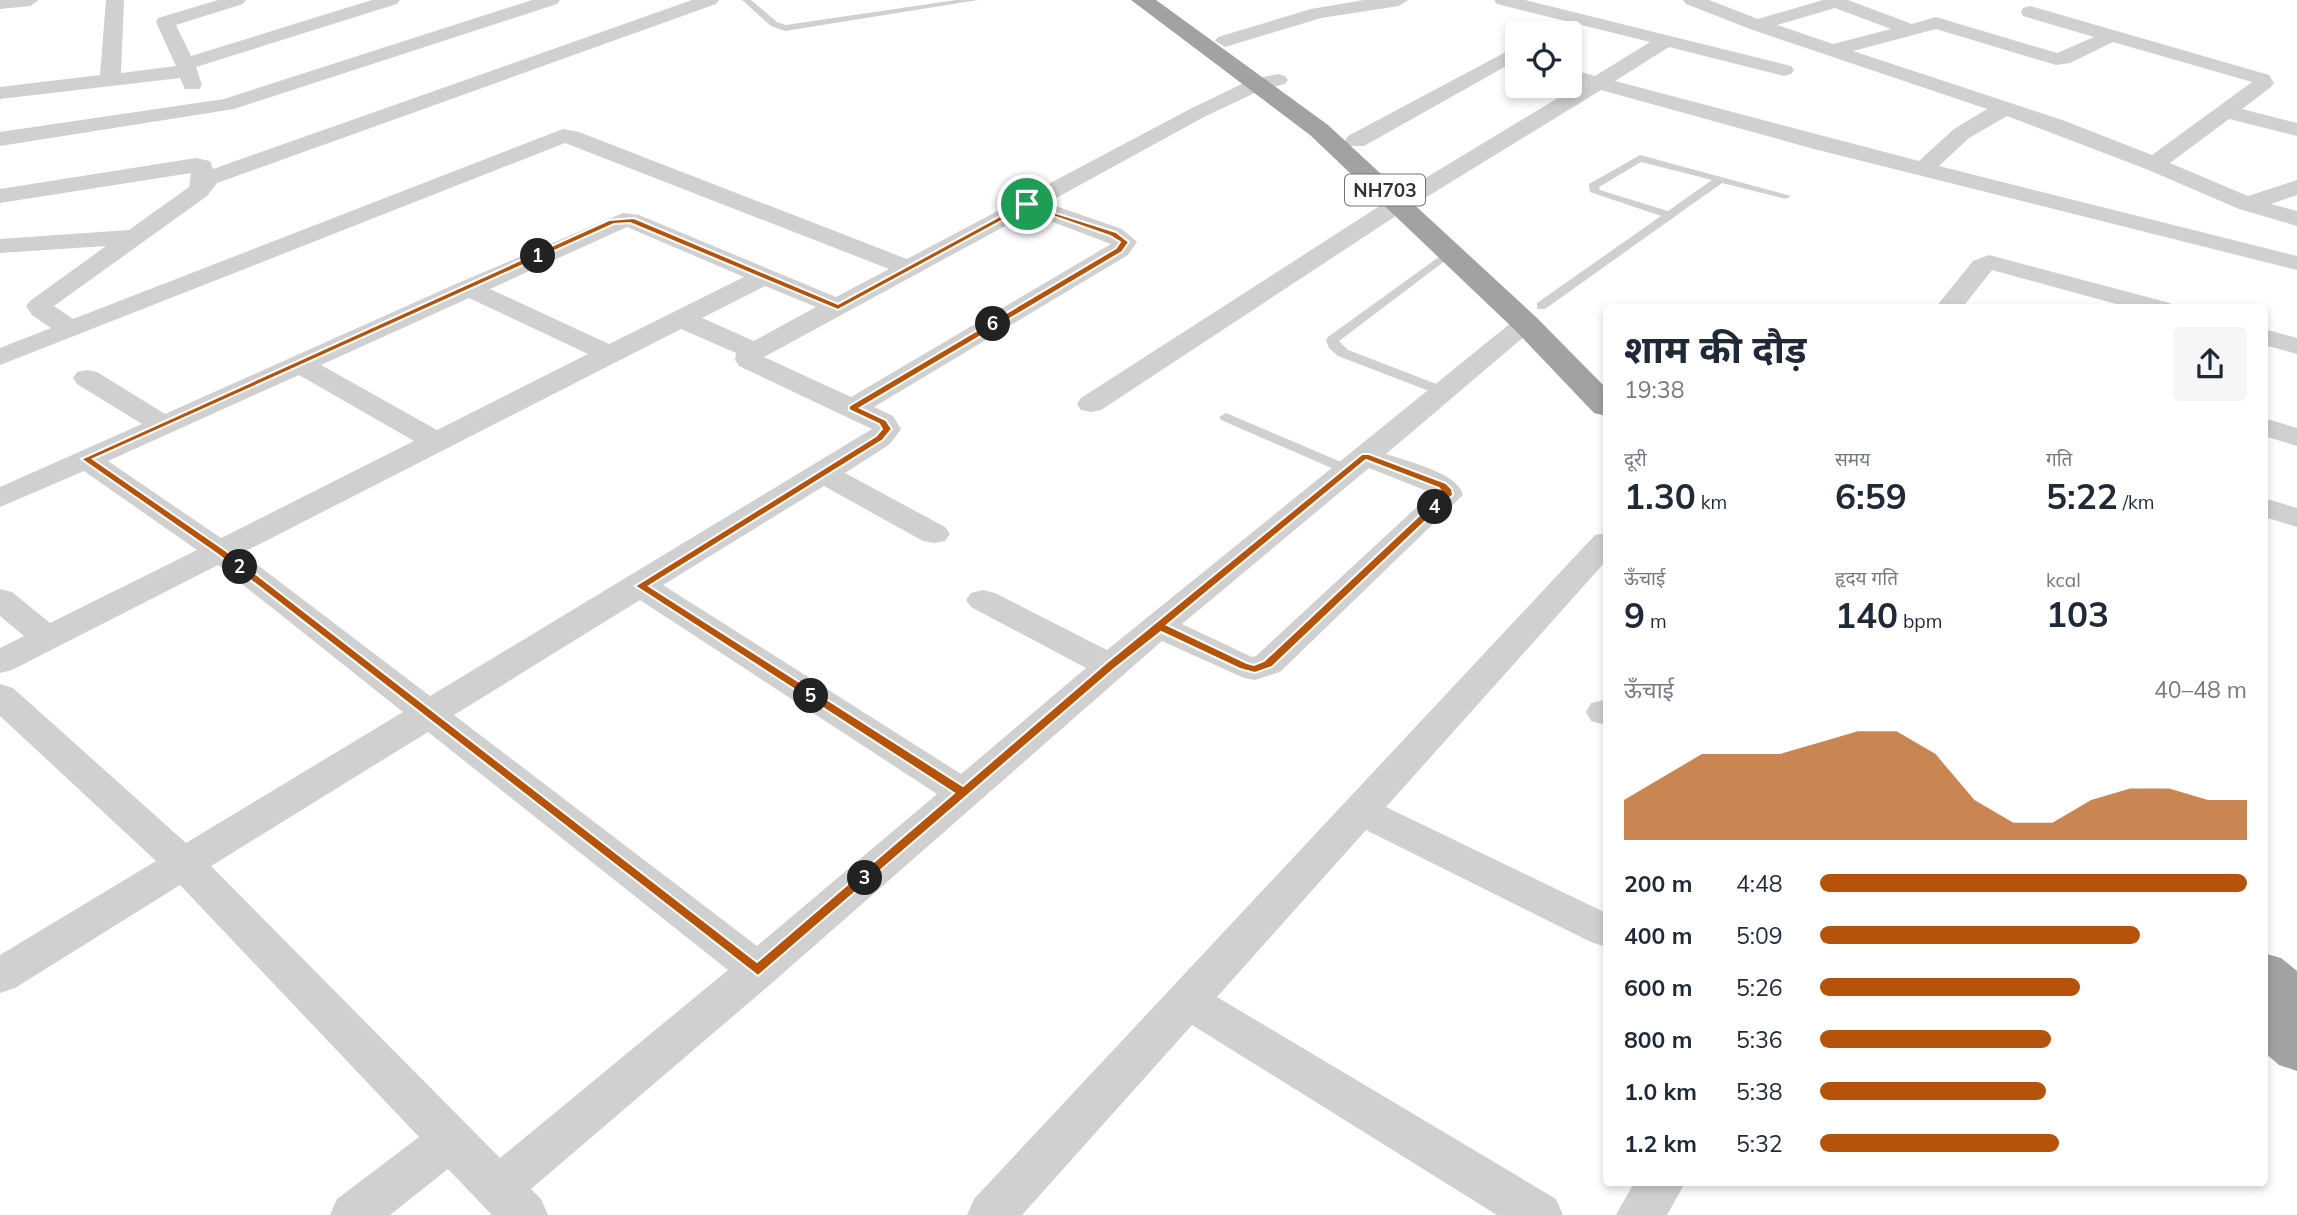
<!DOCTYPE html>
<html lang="hi">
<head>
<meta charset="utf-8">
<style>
	body { margin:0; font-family:Mulish,"Noto Sans Devanagari",sans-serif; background:#f6f6f7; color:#1f2937; height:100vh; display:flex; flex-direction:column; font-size:26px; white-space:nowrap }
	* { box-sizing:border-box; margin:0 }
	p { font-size:23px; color:#747a83 }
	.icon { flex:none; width:38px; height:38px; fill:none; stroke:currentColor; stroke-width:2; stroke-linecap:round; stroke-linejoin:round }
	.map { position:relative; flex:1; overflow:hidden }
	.side { position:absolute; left:1603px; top:304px; width:665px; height:882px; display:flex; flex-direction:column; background:#fff; border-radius:7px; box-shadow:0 4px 10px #0003 }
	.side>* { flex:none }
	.controls { position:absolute; left:1505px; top:21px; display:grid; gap:14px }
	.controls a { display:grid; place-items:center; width:77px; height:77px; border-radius:7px; background:#fff; box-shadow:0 4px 10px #0003; font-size:35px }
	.pin { position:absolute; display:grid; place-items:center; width:60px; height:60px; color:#fff; margin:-30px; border:4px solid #fff; border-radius:50%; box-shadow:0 2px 7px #0007 }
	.km { position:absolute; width:35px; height:35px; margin:-18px; border-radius:50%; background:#222; color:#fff; font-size:19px; line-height:35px; text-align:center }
	.round { display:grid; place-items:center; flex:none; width:74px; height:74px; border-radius:7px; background:#f6f6f7 }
	.summary { display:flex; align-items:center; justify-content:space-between; height:119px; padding:0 21px }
	h1 { font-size:38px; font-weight:700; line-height:52px }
	.metrics { display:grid; grid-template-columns:repeat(3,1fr); gap:10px; height:119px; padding:7px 21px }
	.metrics div { display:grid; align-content:center }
	.metrics b { font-size:35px; font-weight:700 }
	.metrics small { font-size:19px; font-weight:400 }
	.metrics p { font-size:19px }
	.chart { height:196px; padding:14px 21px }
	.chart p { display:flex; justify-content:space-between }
	.chart svg { width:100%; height:126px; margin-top:7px; fill:#b45309; opacity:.7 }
	ul { padding:0 21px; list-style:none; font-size:23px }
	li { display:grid; grid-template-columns:112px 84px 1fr; align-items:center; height:52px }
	li i { height:18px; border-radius:9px; background:#b45309 }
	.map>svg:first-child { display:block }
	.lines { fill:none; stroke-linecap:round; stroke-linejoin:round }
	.service { fill:#d0d0d0; fill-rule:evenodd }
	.minor { fill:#d0d0d0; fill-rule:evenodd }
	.trunk { fill:#a2a2a2; fill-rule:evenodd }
	.route { fill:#b45309; stroke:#fff; stroke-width:2; fill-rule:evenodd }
	.labels { text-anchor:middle; stroke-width:7; stroke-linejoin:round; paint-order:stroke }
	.shield { fill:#fff; stroke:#707070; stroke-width:2 }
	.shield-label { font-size:19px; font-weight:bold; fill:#333 }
</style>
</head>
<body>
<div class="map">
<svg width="2297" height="1215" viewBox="0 0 2297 1215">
	<rect width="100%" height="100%" fill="#fff"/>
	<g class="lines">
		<g class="service">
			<path d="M742 0H751L777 22 786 25 956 0H978L785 31 771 26Z"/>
			<path d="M1640 155 1791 196 1786 199 1722 183 1545 309H1537V303L1661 216 1590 192 1589 184ZM1641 162 1712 180 1668 211 1600 190 1599 187Z"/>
			<path d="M1450 249 1456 252 1454 254 1339 341 1348 350 1447 388V394H1437L1338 356 1329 348 1326 340 1328 337Z"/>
			<path d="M1226 413 1353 467 1355 470 1353 473H1343L1221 420 1219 417Z"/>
		</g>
		<g class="minor">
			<path d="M0 0H39L30 6 0 9Z"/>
			<path d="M106 0H124L121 73 176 66 156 22 158 18 218 0H246L243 4 176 25 191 56 372 0H400L397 4 196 67 202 85 199 89H185L180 78 0 99V87L100 75Z"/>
			<path d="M532 0H560L557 4 234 109 0 146V132L224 99Z"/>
			<path d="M692 0H719L716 4 217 183 207 196 54 306 73 319 563 129 579 132 907 259 1190 109 1250 80 1278 74 1285 76 1288 80 1285 84 1263 89 1204 117 1047 203 1122 229 1137 242 1128 255 874 407 893 416 901 429 890 444 845 473 945 527 950 534 945 541 934 543 923 541 824 486 663 585 961 774 1086 668 971 607 966 600 971 593 983 590 995 593 1107 650 1517 318 1526 316 1535 318 1539 324 1386 454C1406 461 1459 473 1463 495L1280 672 1255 680 1244 678 1162 641 773 982 531 1189 541 1199 548 1215H492L448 1169 390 1215H330L337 1199 419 1137 180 885 15 988 0 993V955L156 861 0 716V684L13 688 186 843 403 712 218 565 12 670 0 673V648L24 636 0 616V589L12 592 50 623 197 550 84 471 0 507V487L142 424 77 384 73 378 77 372 87 370 97 372 165 414 458 283 623 213 639 215 836 297 889 269 565 143 0 365V348L51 328 32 315 26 306 30 301 106 246 0 253V239L129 230 189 187 191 173 0 203V189L196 158 210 161 213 169ZM1029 213 1111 244 851 397 764 357ZM627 227 744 277 609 344 490 289ZM765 286 816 307 754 341 702 318ZM469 298 588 354 437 430 321 365ZM681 329 736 353 735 360 739 366 872 429 430 696 242 553ZM299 375 414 441 221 538 108 461ZM1369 468 1432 493 1256 656 1252 657 1182 624ZM640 600 937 794 757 946 454 715ZM428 732 728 970 500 1158 211 866Z"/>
			<path d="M1364 0H1408L1399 6 1321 18 1225 47 1215 41 1218 37 1311 9Z"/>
			<path d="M1494 0H1525L1791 66 1794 70 1791 74 1784 76 1669 47 1615 81 1919 161 1954 129 1987 109 1750 29 1686 4 1683 0H1709L1758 19 1823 0H1848L1912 24 1936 17 2057 53 2094 37 2023 16 2021 12 2023 8 2030 6 2269 75 2274 83 2271 87 2242 109 2297 123V136L2229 119 2170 163 2248 196 2297 180V195L2271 204 2297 211V226L2239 209 2146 169 2007 116 1969 138 1939 166 2297 256V270L1814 149 1601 90 1425 198H1409L1405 193 1409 188 1581 84 1570 81V69L1595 76 1650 42 1497 4ZM1835 8 1891 29 1833 44 1777 25ZM1936 29 2056 65 2070 63 2113 42 2252 82 2152 155 2065 121 1853 51Z"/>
			<path d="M1517 46V60L1364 146H1348L1345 141 1348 136Z"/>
			<path d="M1400 196 1408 198 1412 203 1408 208 1101 410 1091 412 1081 410 1077 404 1081 398 1392 198Z"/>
			<path d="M1989 255 2170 303 2174 308H2131L1992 270 1962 308H1935L1973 261Z"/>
			<path d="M2264 329 2297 338V354L2264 345Z"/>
			<path d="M2264 418 2297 428V446L2264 436Z"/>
			<path d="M2264 498 2297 508V527L2264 517Z"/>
			<path d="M1606 533V561L1386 807 1606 913V947L1591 942 1366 830 1217 997 1556 1199 1563 1215H1497L1192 1025 1022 1215H967L974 1199 1595 535Z"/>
			<path d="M1604 700 1606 701V725L1591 721 1586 712 1591 703Z"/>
			<path d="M1634 1183H1685L1667 1215H1616Z"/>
		</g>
		<g class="trunk">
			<path d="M1131 0H1156L1328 125 1537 318 1606 388V416L1594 413 1515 330 1310 135Z"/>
			<path d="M2264 953 2281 958 2297 971V1071L2279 1065 2264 1052Z"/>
		</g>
	</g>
	<path class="route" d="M1024 203 1116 232 1129 242 1122 252 860 408 886 420 892 429 883 440 649 586 963 786 1106 663 1362 454H1369L1446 483 1452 489 1453 495 1272 667 1255 673 1240 669 1161 632 1114 669 758 976 217 554 81 459 609 220 634 218 838 304ZM1027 207 1110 236 1120 242 1116 248 849 406V410L879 424 882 429 876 436 635 586 954 793 757 962 225 550 93 459 614 224 630 223 838 310ZM1366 460 1439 488 1442 494 1264 661 1254 665 1247 663 1167 625Z"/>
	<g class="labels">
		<rect class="shield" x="1345" y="174.5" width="80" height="31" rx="5"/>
		<g class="shield-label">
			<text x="1385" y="197">NH703</text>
		</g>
	</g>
</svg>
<div class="controls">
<a><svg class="icon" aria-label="locate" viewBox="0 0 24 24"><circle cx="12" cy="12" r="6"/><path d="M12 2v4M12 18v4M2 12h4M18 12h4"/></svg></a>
</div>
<div class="pin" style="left:1027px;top:204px;background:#1e9e55"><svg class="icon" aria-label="arrive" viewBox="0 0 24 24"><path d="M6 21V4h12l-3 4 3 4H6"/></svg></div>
<b class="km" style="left:538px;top:256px">1</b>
<b class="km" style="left:240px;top:567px">2</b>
<b class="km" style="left:865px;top:878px">3</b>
<b class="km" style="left:1435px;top:507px">4</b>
<b class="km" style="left:811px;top:696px">5</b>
<b class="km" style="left:993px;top:324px">6</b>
<section class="side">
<div class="summary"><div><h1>शाम की दौड़</h1><p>19:38</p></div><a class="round"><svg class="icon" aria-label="share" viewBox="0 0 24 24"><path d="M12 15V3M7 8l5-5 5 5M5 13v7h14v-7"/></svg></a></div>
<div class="metrics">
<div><p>दूरी</p><b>1.30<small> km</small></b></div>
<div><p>समय</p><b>6:59</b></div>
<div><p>गति</p><b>5:22<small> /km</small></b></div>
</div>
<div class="metrics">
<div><p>ऊँचाई</p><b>9<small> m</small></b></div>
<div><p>हृदय गति</p><b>140<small> bpm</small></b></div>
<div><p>kcal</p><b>103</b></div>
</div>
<div class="chart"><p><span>ऊँचाई</span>40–48 m</p>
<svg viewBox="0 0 160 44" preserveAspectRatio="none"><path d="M0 44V30L10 22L20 14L30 14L40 14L50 10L60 6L70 6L80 14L90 30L100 38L110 38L120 30L130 26L140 26L150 30L160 30V44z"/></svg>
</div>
<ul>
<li><b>200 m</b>4:48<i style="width:100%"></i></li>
<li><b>400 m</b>5:09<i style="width:75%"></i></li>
<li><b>600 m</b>5:26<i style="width:61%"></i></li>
<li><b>800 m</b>5:36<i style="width:54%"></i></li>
<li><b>1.0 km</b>5:38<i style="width:53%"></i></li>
<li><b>1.2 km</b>5:32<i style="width:56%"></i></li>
</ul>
</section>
</div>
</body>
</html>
